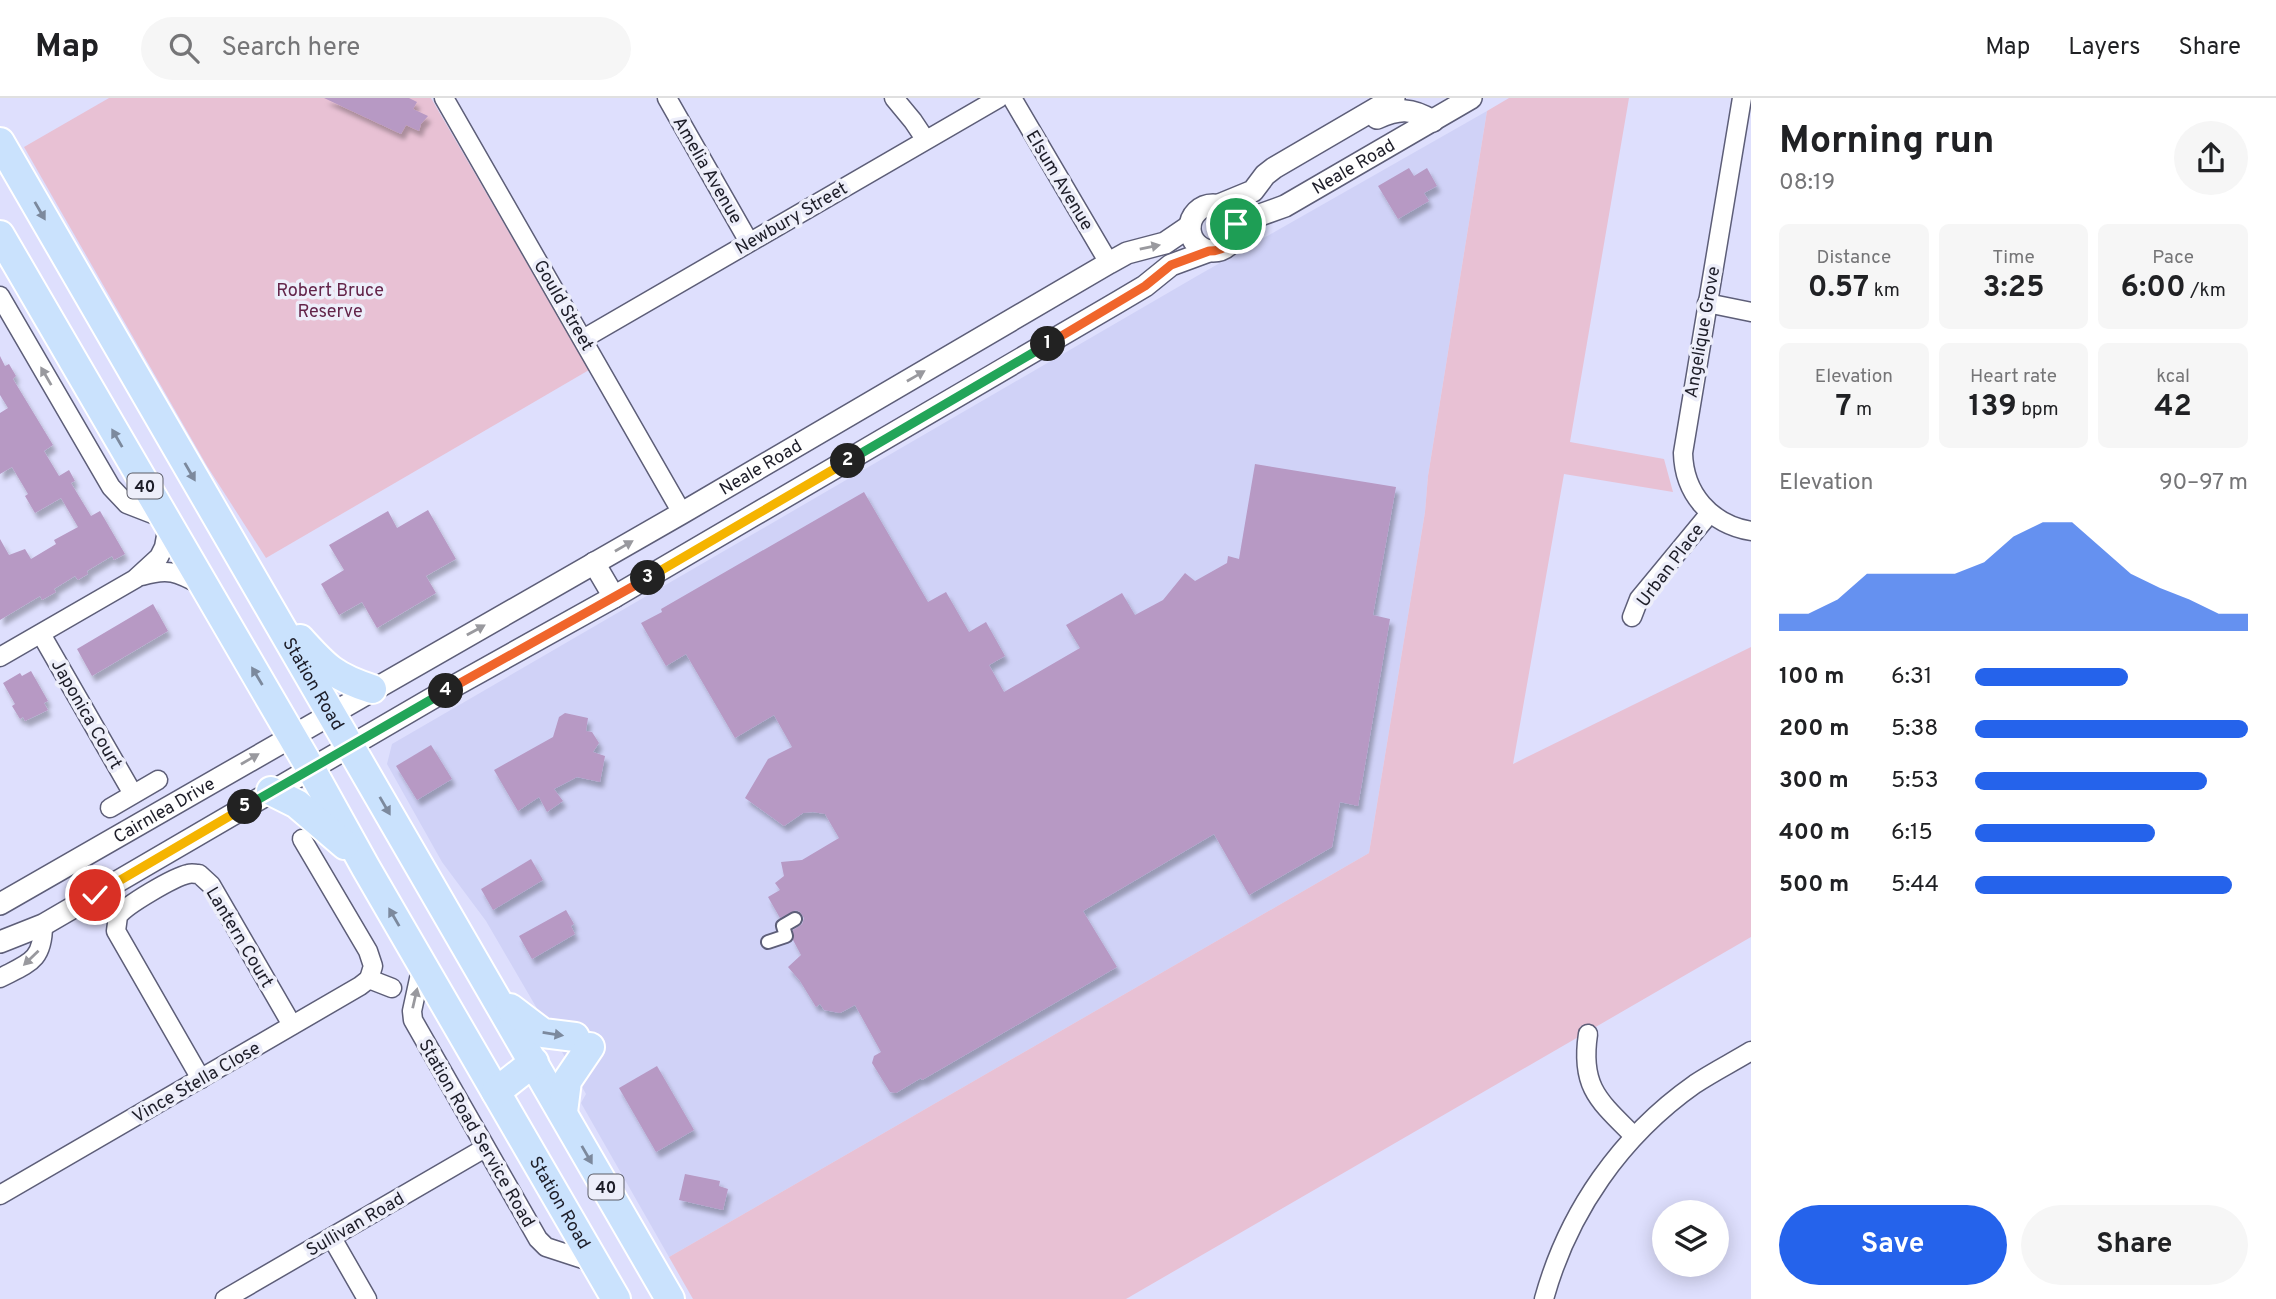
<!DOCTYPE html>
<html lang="en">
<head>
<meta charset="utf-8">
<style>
	body { margin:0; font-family:Overpass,sans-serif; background:#f6f6f6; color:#202124; height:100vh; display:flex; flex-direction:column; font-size:26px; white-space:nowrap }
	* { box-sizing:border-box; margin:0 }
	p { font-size:23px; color:#757577 }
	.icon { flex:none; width:38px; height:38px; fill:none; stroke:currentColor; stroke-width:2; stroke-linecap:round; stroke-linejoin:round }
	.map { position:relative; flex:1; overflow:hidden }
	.details { display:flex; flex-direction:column; background:#fff; width:525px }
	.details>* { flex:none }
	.fabs { position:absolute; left:1652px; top:1102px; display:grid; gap:14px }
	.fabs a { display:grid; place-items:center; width:77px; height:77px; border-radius:50%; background:#fff; box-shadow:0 4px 18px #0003; font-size:35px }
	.pin { position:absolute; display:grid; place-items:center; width:60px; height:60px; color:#fff; margin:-30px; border:4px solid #fff; border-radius:50%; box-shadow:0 2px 7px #0007 }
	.km { position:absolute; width:35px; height:35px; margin:-18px; border-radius:50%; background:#222; color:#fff; font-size:19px; line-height:35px; text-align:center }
	.round { display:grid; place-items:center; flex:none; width:74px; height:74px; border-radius:37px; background:#f6f6f6 }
	.head { display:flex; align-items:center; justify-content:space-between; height:119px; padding:0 28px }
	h1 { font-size:38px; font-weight:700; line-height:52px }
	.metrics { display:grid; grid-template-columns:repeat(3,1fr); gap:10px; height:119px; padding:7px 28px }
	.metrics div { display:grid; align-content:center; border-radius:10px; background:#f6f6f6; text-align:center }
	.metrics b { font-size:30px; font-weight:700 }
	.metrics small { font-size:19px; font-weight:400 }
	.metrics p { font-size:19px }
	.chart { height:196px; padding:14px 28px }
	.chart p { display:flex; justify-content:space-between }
	.chart svg { width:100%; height:126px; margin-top:7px; fill:#2563eb; opacity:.7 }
	.action { display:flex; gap:14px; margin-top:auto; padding:14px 28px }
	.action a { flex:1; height:80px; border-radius:42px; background:#2563eb; color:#fff; font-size:28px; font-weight:700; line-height:80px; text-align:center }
	.action a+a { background:#f6f6f6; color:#202124 }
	ul { padding:0 28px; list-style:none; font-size:23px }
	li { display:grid; grid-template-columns:112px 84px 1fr; align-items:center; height:52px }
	li i { height:18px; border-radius:9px; background:#2563eb }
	header { display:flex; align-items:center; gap:42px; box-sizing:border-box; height:98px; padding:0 35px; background:#fff; border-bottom:2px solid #e0e0e0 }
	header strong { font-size:33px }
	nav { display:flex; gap:38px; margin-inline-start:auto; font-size:24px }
	.search { width:490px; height:63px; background:#f6f6f6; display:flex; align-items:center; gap:18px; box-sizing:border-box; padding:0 24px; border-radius:38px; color:#757577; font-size:26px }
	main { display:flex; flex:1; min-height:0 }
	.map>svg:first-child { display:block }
	.built { fill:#d0d2f7 }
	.green { fill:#e8c1d4 }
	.building { fill:#b799c4; filter:url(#shadow) }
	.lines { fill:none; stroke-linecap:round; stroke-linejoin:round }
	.pedestrian-casing { stroke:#5d5e78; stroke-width:16 }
	.minor-casing { stroke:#5d5e78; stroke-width:21 }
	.tertiary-casing { stroke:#5d5e78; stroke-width:24 }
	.primary-casing { stroke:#fff; stroke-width:32 }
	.pedestrian { stroke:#fff; stroke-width:12 }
	.minor { stroke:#fff; stroke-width:18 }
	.tertiary { stroke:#fff; stroke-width:21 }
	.primary { stroke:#cae2fd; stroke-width:28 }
	.oneway { fill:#7c899d }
	.oneway2 { fill:#99999e }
	.split-1-casing { stroke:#fff; stroke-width:14 }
	.split-2-casing { stroke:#fff; stroke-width:14 }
	.split-3-casing { stroke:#fff; stroke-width:14 }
	.split-4-casing { stroke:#fff; stroke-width:14 }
	.split-5-casing { stroke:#fff; stroke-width:14 }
	.split-6-casing { stroke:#fff; stroke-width:14 }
	.split-1 { stroke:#f0652b; stroke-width:9 }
	.split-2 { stroke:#22a559; stroke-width:9 }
	.split-3 { stroke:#f5b400; stroke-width:9 }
	.split-4 { stroke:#f0652b; stroke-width:9 }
	.split-5 { stroke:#22a559; stroke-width:9 }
	.split-6 { stroke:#f5b400; stroke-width:9 }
	.labels { text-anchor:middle; stroke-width:7; stroke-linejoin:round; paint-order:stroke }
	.shield { fill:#edeefa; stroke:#5b5c67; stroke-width:2 }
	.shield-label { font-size:16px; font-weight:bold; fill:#1d1d28 }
	.street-label { font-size:18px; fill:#1d1d28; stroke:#edeefa }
	.park-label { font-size:18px; fill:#632449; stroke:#edeefa }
</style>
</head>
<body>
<header>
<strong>Map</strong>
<div class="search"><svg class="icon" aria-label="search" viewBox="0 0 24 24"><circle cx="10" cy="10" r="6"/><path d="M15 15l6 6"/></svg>Search here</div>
<nav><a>Map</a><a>Layers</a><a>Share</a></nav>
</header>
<main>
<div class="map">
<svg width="1751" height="1201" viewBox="0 0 1751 1201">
	<defs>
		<filter id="shadow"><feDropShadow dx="3.5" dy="6" stdDeviation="2" flood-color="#0004"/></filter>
	</defs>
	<rect width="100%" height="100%" fill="#dedffd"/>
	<path class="built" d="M1487 13 1428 378 1425 414 1369 755 669 1159 581 1005 586 996 553 938 486 823 442 764 387 666 392 646 1197 178Z"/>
	<g class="green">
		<path d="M109 0H431L589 272 266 460 207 368 24 49Z"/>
		<path d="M1509 0H1629L1570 344 1664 361 1673 394 1564 376 1513 666 1751 549V839L1126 1201H693L669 1159 1369 755 1425 414 1428 378 1487 13Z"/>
	</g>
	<g class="building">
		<path d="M324 0H409L417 4 413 11 428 18 421 26 419 33 406 27 401 36Z"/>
		<path d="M1409 70 1414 78 1427 70 1437 88 1424 95 1429 103 1398 121 1378 88Z"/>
		<path d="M0 258 5 268 9 266 16 278 13 281 53 347 44 353 59 378 69 372 75 383 71 385 91 418 100 413 125 456 114 462 112 458 87 473 88 476 78 482 75 478 54 491 56 494 42 502 40 498 0 522V441L9 457 25 451 31 461 56 446 54 442 78 429 61 400 35 415 25 398 28 396 12 369 0 376V315L8 310 0 297Z"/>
		<path d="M1255 366 1396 389 1373 517 1390 521 1358 708 1340 704 1332 749 1249 797 1214 736 1083 813 1117 869 922 982 921 980 896 995 890 994 872 965 874 958 881 954 855 907 840 915 824 912 820 906 816 909 800 883 788 869 801 857 793 842V832L802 826 804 820 800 814 796 812 780 820 768 799 780 792 775 785 784 778 781 764 802 762 839 740 825 716 813 714 803 715 784 728 745 700 768 661 792 649 774 617 735 640 686 556 666 568 641 525 662 514 661 511 864 394 928 504 946 494 969 534 986 524 1005 558 989 567 1004 594 1080 550 1066 527 1089 514 1122 495 1135 517 1163 502 1185 475 1195 483 1227 465 1228 458 1239 461Z"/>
		<path d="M428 412 456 461 426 478 436 495 377 530 362 504 339 517 321 486 344 472 329 447 388 413 397 430Z"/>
		<path d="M153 506 168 533 92 578 77 551Z"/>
		<path d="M31 573 48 603 44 605 48 612 25 623 23 619 20 621 12 608 15 606 3 585 20 575 22 578Z"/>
		<path d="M565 615 588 620 586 633 592 634 599 645 593 654 605 658 600 684 577 679 554 691 563 703 547 714 539 699 518 713 494 672 553 639 559 619Z"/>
		<path d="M431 647 452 681 417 702 396 668Z"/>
		<path d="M531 761 543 782 493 812 481 791Z"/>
		<path d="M566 812 574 826 571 828 575 836 532 861 519 838Z"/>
		<path d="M657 968 694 1032 656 1054 619 990Z"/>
		<path d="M685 1076 720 1083 719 1088 728 1091 723 1112 679 1102Z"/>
	</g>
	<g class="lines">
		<g class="pedestrian-casing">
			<path id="pedestrian" d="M768 844 786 838 783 828 795 821"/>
		</g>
		<g class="minor-casing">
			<g id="minor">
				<path d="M444 0 682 415"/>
				<path d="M667 0 749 144"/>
				<path d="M894 0 913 23 925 41"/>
				<path d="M1012 0 1109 165"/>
				<path d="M1742 0 1683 355C1684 395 1710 426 1751 433"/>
				<path d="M0 198 111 389 127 406 163 420"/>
				<path d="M1707 205 1751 214"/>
				<path d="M583 241 999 0"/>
				<path d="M142 478C168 470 177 474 201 487"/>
				<path d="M1632 519 1639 501 1710 415"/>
				<path d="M41 536 133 696"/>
				<path d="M0 559 135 481 159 459 164 449 168 427"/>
				<path d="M110 710 158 682"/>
				<path d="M302 741 368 853 373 868 369 881"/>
				<path d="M422 867 412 913 413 922 538 1141 546 1149 595 1165"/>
				<path d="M0 880C29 865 43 863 43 827"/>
				<path d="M1588 936C1580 989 1599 1003 1634 1038"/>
				<path d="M201 981 116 833 118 818C126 807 174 779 188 776 192 775 195 776 199 776L211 787 292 927"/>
				<path d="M0 1097 360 888 369 881 392 890"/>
				<path d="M332 1140 367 1201"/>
				<path d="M225 1201 485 1050"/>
				<path d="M1544 1201C1568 1114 1621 1038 1695 986 1713 974 1733 964 1751 953"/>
			</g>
		</g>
		<g class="tertiary-casing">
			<g id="tertiary">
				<path d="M1377 20C1400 10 1411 10 1433 23"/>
				<circle cx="1213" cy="130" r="23"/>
				<path d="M1219 107 1253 93 1265 77 1274 70 1394 0"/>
				<path id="s1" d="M1236 133 1249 121 1285 108 1471 0"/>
				<path d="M594 465 614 499"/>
				<path id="s2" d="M0 806 682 415 1109 165 1127 155 1165 145 1190 128"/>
				<path d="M0 844 43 827 431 601 614 499 1118 204 1145 188 1171 167 1209 153"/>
			</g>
		</g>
		<g class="primary-casing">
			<g id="primary">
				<path id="s3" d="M0 44 670 1201"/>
				<path id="s4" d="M0 137 311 671 366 770 616 1201"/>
				<path d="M300 541C326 570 335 579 372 591"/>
				<path d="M271 693 297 706 345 747"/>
				<path d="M510 910 543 935 575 939"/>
				<path d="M496 994 534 964"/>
				<path d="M563 1014 567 983 590 949"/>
			</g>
		</g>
		<use href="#pedestrian" class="pedestrian"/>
		<use href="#minor" class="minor"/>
		<use href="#tertiary" class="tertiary"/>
		<use href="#primary" class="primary"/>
	</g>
	<defs><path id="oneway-solid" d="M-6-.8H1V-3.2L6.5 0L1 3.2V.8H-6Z" transform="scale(1.75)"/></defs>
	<g class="oneway">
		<use href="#oneway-solid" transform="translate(40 113) rotate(60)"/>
		<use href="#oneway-solid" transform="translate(117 340) rotate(-120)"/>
		<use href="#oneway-solid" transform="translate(190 374) rotate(60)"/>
		<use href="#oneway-solid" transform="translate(257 578) rotate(-121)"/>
		<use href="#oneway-solid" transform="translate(385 708) rotate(60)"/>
		<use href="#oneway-solid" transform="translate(394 819) rotate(-120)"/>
		<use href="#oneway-solid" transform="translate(553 936) rotate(9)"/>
		<use href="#oneway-solid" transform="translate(587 1057) rotate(60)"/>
	</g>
	<g class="oneway2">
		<use href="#oneway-solid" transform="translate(1150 149) rotate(-12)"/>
		<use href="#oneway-solid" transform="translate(46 278) rotate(-120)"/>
		<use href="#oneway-solid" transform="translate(916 278) rotate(-30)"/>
		<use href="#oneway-solid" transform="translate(624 448) rotate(-30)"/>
		<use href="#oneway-solid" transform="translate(476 532) rotate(-29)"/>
		<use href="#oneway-solid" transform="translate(250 661) rotate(-30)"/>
		<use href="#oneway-solid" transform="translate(31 860) rotate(136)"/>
		<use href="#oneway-solid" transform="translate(415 900) rotate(-77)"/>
	</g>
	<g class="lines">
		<g class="split-1-casing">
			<path id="split-1" d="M1048 246 1145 188 1171 167 1209 153C1226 153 1237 143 1236 126"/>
		</g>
		<g class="split-2-casing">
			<path id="split-2" d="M848 363 1048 246"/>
		</g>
		<g class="split-3-casing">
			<path id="split-3" d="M648 480 848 363"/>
		</g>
		<g class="split-4-casing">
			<path id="split-4" d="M446 593 648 480"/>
		</g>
		<g class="split-5-casing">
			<path id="split-5" d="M245 709 446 593"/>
		</g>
		<g class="split-6-casing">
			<path id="split-6" d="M95 797 245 709"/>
		</g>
		<use href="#split-1" class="split-1"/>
		<use href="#split-2" class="split-2"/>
		<use href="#split-3" class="split-3"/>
		<use href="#split-4" class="split-4"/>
		<use href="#split-5" class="split-5"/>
		<use href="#split-6" class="split-6"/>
	</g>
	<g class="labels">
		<g class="shield">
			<rect x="127.5" y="375.5" width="35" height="25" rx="5"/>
			<rect x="588.5" y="1076.5" width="35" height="25" rx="5"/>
		</g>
		<g class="shield-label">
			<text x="145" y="394">40</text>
			<text x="606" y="1095">40</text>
		</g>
		<g class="street-label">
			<text dy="6" stroke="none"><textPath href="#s1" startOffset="135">Neale Road</textPath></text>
			<text transform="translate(708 72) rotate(60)" y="6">Amelia Avenue</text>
			<text transform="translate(1060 82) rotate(59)" y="6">Elsum Avenue</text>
			<text transform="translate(791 120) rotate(-30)" y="6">Newbury Street</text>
			<text transform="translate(564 207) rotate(60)" y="6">Gould Street</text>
			<text transform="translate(1702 234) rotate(-80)" y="6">Angelique Grove</text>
			<text dy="6" stroke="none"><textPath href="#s2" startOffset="877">Neale Road</textPath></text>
			<text transform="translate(1670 467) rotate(-53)" y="6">Urban Place</text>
			<text dy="6" stroke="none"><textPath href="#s3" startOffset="626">Station Road</textPath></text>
			<text transform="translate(87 616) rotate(60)" y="6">Japonica Court</text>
			<text dy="6" stroke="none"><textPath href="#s2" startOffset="189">Cairnlea Drive</textPath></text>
			<text transform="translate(240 839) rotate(59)" y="6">Lantern Court</text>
			<text transform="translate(196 984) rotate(-30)" y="6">Vince Stella Close</text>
			<text transform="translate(477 1035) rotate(60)" y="6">Station Road Service Road</text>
			<text dy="6" stroke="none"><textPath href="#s4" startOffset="1118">Station Road</textPath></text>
			<text transform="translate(355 1126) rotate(-30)" y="6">Sullivan Road</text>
		</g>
		<g class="park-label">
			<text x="330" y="198">Robert Bruce<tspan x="330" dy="21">Reserve</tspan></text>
		</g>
	</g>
</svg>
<div class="fabs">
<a><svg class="icon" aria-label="layers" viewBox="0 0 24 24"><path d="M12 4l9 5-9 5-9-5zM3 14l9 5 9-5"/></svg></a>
</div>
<div class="pin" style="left:1236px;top:126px;background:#1e9e55"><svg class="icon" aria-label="arrive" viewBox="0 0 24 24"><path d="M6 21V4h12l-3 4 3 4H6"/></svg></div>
<div class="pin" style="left:95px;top:797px;background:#d93025"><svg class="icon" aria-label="check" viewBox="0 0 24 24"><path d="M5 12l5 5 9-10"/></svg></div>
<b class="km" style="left:1048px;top:246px">1</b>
<b class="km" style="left:848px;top:363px">2</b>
<b class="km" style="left:648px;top:480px">3</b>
<b class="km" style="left:446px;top:593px">4</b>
<b class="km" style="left:245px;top:709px">5</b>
</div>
<section class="details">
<div class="head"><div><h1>Morning run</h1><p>08:19</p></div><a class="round"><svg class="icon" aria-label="share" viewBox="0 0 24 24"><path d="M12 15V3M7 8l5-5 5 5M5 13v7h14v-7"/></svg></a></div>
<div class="metrics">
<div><p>Distance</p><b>0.57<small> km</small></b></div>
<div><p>Time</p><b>3:25</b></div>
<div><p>Pace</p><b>6:00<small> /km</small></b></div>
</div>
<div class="metrics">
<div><p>Elevation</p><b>7<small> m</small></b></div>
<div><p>Heart rate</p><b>139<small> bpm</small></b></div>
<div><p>kcal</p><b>42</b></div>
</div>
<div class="chart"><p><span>Elevation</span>90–97 m</p>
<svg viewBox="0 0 160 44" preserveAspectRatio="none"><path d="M0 44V38L10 38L20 33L30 24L40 24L50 24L60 24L70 20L80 11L90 6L100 6L110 15L120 24L130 29L140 33L150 38L160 38V44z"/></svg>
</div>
<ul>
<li><b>100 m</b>6:31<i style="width:56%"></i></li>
<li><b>200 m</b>5:38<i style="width:100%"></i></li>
<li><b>300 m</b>5:53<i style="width:85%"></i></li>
<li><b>400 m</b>6:15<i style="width:66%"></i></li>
<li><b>500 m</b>5:44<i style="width:94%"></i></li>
</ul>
<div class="action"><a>Save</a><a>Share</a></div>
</section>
</main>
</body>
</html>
